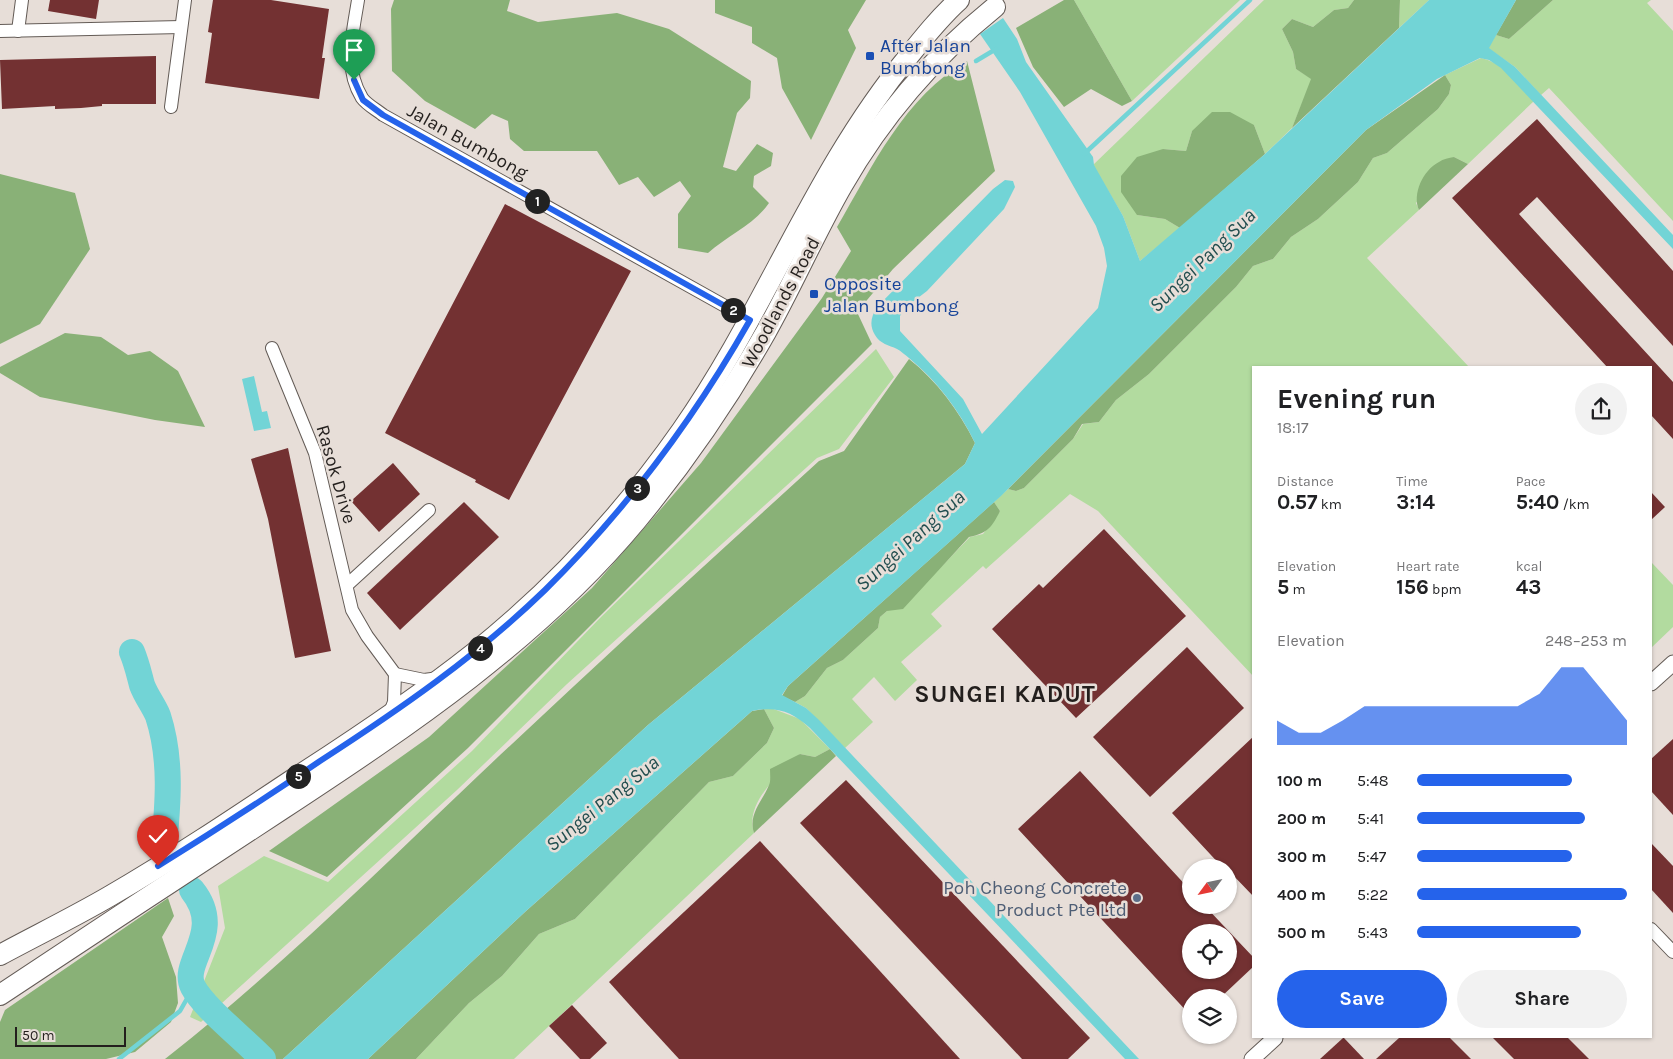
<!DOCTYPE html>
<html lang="en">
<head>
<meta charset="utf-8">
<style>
	body { margin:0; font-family:Karla,sans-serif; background:#f2f2f2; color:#202124; height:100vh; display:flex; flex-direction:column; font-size:19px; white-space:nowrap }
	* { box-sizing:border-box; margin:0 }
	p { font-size:16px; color:#757577 }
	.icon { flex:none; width:28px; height:28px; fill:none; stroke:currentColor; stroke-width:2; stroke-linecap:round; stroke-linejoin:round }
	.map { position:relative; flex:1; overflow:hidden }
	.side { position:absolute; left:1252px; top:366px; width:400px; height:672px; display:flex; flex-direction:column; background:#fff; border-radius:0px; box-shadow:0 1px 4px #0004 }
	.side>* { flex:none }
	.needle { width:32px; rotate:237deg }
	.buttons { position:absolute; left:1182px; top:859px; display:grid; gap:10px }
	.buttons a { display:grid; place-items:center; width:55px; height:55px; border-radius:50%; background:#fff; box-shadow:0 1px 4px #0004; font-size:25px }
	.scale { position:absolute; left:15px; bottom:12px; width:111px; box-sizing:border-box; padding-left:5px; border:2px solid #231f1d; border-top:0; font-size:14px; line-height:18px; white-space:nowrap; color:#231f1d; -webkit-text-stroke:4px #e7ded8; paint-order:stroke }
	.pin { position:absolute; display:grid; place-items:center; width:42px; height:42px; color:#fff; margin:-51px -21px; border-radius:50% 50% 50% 0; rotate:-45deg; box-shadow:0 0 5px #0007 }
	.pin .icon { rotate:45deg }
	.km { position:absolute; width:25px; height:25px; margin:-12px; border-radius:50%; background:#222; color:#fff; font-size:14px; line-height:25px; text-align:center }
	.round { display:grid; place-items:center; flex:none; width:52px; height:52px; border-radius:26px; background:#f2f2f2 }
	.head { display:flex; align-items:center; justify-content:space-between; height:85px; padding:0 25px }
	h1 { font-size:28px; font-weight:700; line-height:38px }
	.metrics { display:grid; grid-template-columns:repeat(3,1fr); gap:8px; height:85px; padding:5px 25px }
	.metrics div { display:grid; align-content:center }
	.metrics b { font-size:21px; font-weight:700 }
	.metrics small { font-size:14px; font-weight:400 }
	.metrics p { font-size:14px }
	.chart { height:140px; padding:10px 25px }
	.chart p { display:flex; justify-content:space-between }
	.chart svg { width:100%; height:90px; margin-top:5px; fill:#2563eb; opacity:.7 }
	.primary-button { display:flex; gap:10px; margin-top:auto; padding:10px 25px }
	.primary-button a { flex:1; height:58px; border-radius:30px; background:#2563eb; color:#fff; font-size:20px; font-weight:700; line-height:58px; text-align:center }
	.primary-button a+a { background:#f2f2f2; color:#202124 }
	ul { padding:0 25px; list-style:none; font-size:16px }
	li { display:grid; grid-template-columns:80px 60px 1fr; align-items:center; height:38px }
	li i { height:12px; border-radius:6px; background:#2563eb }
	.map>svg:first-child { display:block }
	.green { fill:#b2db9f }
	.forest { fill:#89b177 }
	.water { fill:#72d4d6 }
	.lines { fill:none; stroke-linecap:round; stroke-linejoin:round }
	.stream { stroke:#72d4d6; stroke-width:4.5 }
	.river { stroke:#72d4d6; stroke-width:26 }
	.building { fill:#733132; fill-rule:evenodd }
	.minor-casing { stroke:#635b56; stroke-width:14 }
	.tertiary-casing { stroke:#635b56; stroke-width:17 }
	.primary-casing { stroke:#635b56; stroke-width:22 }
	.minor { stroke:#fff; stroke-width:12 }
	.tertiary { stroke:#fff; stroke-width:15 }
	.primary { stroke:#fff; stroke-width:20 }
	.route-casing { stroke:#fff; stroke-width:10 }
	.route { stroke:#2563eb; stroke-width:6 }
	.transit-dot { fill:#1a4fb4; stroke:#e7ded8; stroke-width:2 }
	.service-dot { fill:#5c6f8a; stroke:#e7ded8; stroke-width:2 }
	.labels { text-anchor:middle; stroke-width:5; stroke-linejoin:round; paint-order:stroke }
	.transit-label { font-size:19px; fill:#164399; stroke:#e7ded8; text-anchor:start }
	.street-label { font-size:19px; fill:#231f1d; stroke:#e7ded8 }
	.service-label { font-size:19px; fill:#4e5e75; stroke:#e7ded8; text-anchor:end }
	.water-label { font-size:20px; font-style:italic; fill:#214e4f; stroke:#e7ded8 }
	.district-label { font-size:24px; font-weight:bold; letter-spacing:1px; fill:#231f1d; stroke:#e7ded8 }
</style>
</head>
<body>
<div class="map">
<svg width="1673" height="1059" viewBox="0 0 1673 1059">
	<rect width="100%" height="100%" fill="#e7ded8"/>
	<g class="green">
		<path d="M1074 0H1240L1132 101Z"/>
		<path d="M1264 0H1354L1348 8 1334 10 1313 27 1292 19 1282 29 1293 52 1296 69 1312 79 1292 128 1265 154 1254 125 1192 131 1186 151 1163 149 1137 215 1165 219 1180 228 1140 261 1123 216 1093 165Z"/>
		<path d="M1400 0H1429L1399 28Z"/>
		<path d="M1553 0H1651L1647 3 1673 31V221L1549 88 1541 95 1515 67 1488 48 1496 35 1509 39Z"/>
		<path d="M1481 58C1504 63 1519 85 1534 101L1468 164 1454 157 1416 203 1419 210 1367 258 1469 367 1254 368V677L1098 511 1070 494 986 569 983 566 931 614 942 626 901 662 917 680 895 701 874 677 852 699 873 722 845 748 806 708 795 702 805 696 827 668 843 660 878 628 880 617 887 611 943 565 970 537 983 534 1000 511 994 502 1008 489 1016 491 1024 488 1073 439 1083 424 1099 422 1116 400 1149 374 1236 287 1253 266 1273 259 1291 237 1318 219 1358 182 1373 158 1387 153 1438 109 1449 94 1451 85 1445 75Z"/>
		<path d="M876 349 894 377 839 449 817 458 567 684 457 790 201 1022 190 1017 225 928 218 886 264 856 328 882 472 751 600 618Z"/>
		<path d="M1651 562 1673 585V627L1651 648Z"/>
		<path d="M771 708 800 719 830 749 815 757 800 754C781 773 744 802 754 833L514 1059H416L469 1003 502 976 539 934 575 919 709 782 733 776 767 743 774 728 764 709Z"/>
	</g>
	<g class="forest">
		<path d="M394 0H510L507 11 538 22 617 13 669 29 751 81 750 98 737 113 723 167 736 171 757 144 773 153 771 166 754 176 753 187 769 203C754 225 728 235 708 253L678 248V214L691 196 680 181 654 197 638 177 619 185 597 151H524L510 139 508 121 492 114 475 129 425 101 392 71 391 9Z"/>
		<path d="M715 0H866L848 30 856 48 811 140 782 88 777 58 752 43V27L715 13Z"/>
		<path d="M1064 0H1074L1132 101 1122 106 1091 89 1064 107 1033 67 1016 28Z"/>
		<path d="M1354 0H1400L1399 28 1292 128 1311 79 1296 69 1293 52 1282 29 1292 19 1313 27 1334 10 1348 8Z"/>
		<path d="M1516 0H1553L1509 39 1496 35Z"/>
		<path d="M967 61 995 171 893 269 857 312 872 344 468 748 327 877 269 851 429 737 592 588 701 463 822 298 851 251 837 227C872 167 905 96 967 61Z"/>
		<path d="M1445 75 1451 85 1449 94 1438 109 1387 153 1373 158 1358 182 1318 219 1291 237 1273 259 1253 266 1236 287 1149 374 1116 400 1099 422 1082 424 1073 439 1024 488 1016 491 1008 489 1366 130Z"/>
		<path d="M1212 112H1230L1254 125 1265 154 1180 228 1165 219 1137 215 1121 192V176L1137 157 1163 149 1186 151 1192 131Z"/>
		<path d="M1454 157 1468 164 1419 210C1412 194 1423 170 1439 162 1443 159 1449 158 1454 157Z"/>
		<path d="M0 174 75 193 90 249 40 324 0 344Z"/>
		<path d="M65 333 101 337 128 355 150 351 178 371 205 427 155 420 40 397 0 373V367Z"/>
		<path d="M909 359C937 381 959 411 975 443L965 464 648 725 283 1059H165C276 972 377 872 479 775 591 669 705 565 819 461L844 451Z"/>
		<path d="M994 502 1000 511C992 527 988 533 969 537L903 609 887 611 880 617 878 628 843 660 827 668 805 696 795 702 782 696 788 686Z"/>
		<path d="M764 709 774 728 767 743 733 776 709 782 575 919 539 934 502 976 469 1003 416 1059H368L526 911 752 711Z"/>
		<path d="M830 749 836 756 754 833C748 814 762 802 769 785 771 781 770 774 770 769L800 754 815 757Z"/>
		<path d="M168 898 174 916 162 937 176 977 178 1003 171 1022 135 1052 106 1059H0V1022L5 1010Z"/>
	</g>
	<g class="water">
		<path d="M1429 0H1516L1489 48 1515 67 1673 235V249L1501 68 1489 60 1480 58 1437 79 1366 130 1001 496 788 686 782 695 806 708 819 720 1139 1059H1125L810 728C791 711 777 706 752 711L526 911 368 1059H283L648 725 965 464 975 443C959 410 937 381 909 358 905 355 901 351 897 349 889 345 880 344 875 335 869 325 871 317 877 307L993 189 1005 180 1013 181 1015 187 1004 209 927 291 906 307 900 316V331L963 399 982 434 1098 308 1107 266 1104 248 1096 226 1020 92 980 34 1003 18 1017 39 1026 62 1093 157 1094 165 1123 216 1140 261 1265 154Z"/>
		<path d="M254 376 262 412 267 411 271 428 254 431 242 379Z"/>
	</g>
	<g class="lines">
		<g class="stream">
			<path d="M976 61 996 49"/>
			<path d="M1084 154 1250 0"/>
			<path d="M119 1059 180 1011 193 988"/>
		</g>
		<g class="river">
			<path d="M132 652C137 664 139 674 142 685 146 696 154 706 158 716 172 759 168 804 164 847"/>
			<path d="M192 890C226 932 180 962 193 987 204 1008 245 1040 263 1059"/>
		</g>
	</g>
	<g class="building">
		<path d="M50 0H99L96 19 48 11Z"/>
		<path d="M213 0H271L329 9 322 58H325L319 99 205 83 212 33 208 32Z"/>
		<path d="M156 56V104H102V106L81 108 55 109V106L2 109 0 60Z"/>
		<path d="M1537 119 1673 271V346L1537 197 1519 214 1673 382V439L1651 415V368H1608L1452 198Z"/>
		<path d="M505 204 631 271 509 500 475 482 476 480 385 433Z"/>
		<path d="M288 448 331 651 295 658 268 519 251 459Z"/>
		<path d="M393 463 420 494 379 532 351 501Z"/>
		<path d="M1651 492 1665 507 1651 520Z"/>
		<path d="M464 502 499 537 400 630 367 593Z"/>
		<path d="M1104 529 1186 616 1076 718 992 629 1039 584 1043 588Z"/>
		<path d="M1187 647 1244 708 1150 797 1093 737Z"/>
		<path d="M1254 736V897L1230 872 1229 873V868H1223L1172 813Z"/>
		<path d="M1673 739V815L1651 791V759Z"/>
		<path d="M1080 771 1191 891V905H1204L1254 958V966L1220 998H1191V1016L1018 829ZM1191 932H1229V970H1191Z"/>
		<path d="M846 780 1090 1038 1068 1059H1022L800 823Z"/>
		<path d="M760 841 869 959 960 1059H679L645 1022 609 982Z"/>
		<path d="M1651 843 1673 866V913L1651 889Z"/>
		<path d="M572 1005 607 1043 590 1059H580L549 1026Z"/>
		<path d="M1344 1038 1364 1059H1320L1343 1038Z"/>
		<path d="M1399 1038H1450L1471 1059H1376Z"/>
		<path d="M1493 1038H1568L1589 1059H1514Z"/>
	</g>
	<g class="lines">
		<g class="minor-casing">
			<g id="minor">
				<path d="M358 0C353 33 343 67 362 98 367 105 377 110 383 115L750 320"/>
				<path d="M0 31 181 27"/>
				<path d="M18 31 22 0"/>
				<path d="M171 107 185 0"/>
				<path d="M272 348 315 453 352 610 367 636 395 674"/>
				<path d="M347 585 429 510"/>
				<path d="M395 674 424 680 439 678"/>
				<path d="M389 715 394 702 395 674"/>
				<path d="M1651 929 1673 952"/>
			</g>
		</g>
		<g class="tertiary-casing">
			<g id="tertiary">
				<path d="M1651 683 1673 663"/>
				<path d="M1252 1059 1275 1038"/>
			</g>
		</g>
		<g class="primary-casing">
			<g id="primary">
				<path d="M0 955C37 935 74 917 110 896 172 860 232 820 292 780 354 740 416 699 474 653 553 590 624 513 682 430 766 310 814 171 908 57 924 37 940 17 959 0"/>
				<path d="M0 995C93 933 188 871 281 810 409 726 538 639 636 521 685 462 728 399 766 332 793 284 815 233 842 186 882 116 933 57 995 7"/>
			</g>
		</g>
		<use href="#minor" class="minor"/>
		<use href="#tertiary" class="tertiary"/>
		<use href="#primary" class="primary"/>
	</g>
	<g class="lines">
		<g class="route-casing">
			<path id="route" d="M158 866C213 832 267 797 320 761 399 710 477 656 545 590 626 510 694 419 750 320L383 115 363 100 354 80"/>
		</g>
		<use href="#route" class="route"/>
	</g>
	<g class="transit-dot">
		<rect x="865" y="51" width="10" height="10" rx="2.5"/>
		<rect x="809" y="289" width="10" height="10" rx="2.5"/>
	</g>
	<circle class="service-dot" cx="1137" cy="898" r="5"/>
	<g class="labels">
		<g class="transit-label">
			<text x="880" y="52">After Jalan<tspan x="880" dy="22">Bumbong</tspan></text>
			<text x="824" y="290">Opposite<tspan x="824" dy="22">Jalan Bumbong</tspan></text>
		</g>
		<g class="street-label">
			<text transform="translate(468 141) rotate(29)" y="7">Jalan Bumbong</text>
			<text transform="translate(780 302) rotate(-62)" y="7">Woodlands Road</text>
			<text transform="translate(337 474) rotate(74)" y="7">Rasok Drive</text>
		</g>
		<g class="service-label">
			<text x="1127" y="894">Poh Cheong Concrete<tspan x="1127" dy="22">Product Pte Ltd</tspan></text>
		</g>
		<g class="water-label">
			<text transform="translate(1202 260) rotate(-44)" y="7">Sungei Pang Sua</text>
			<text transform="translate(910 540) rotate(-42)" y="7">Sungei Pang Sua</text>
			<text transform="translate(602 803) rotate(-39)" y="7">Sungei Pang Sua</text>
		</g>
		<g class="district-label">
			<text x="1005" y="702">SUNGEI KADUT</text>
		</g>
	</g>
</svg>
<div class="buttons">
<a><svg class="needle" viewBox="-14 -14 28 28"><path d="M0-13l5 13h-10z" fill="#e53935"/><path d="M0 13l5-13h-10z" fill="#757577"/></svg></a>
<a><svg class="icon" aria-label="locate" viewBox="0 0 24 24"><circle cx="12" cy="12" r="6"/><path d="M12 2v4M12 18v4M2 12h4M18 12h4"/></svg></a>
<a><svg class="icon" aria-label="layers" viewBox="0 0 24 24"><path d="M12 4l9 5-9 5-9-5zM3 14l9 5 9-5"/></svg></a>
</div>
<div class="scale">50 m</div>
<div class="pin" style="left:354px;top:80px;background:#1e9e55"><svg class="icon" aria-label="arrive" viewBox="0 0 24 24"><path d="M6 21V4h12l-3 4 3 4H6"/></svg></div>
<div class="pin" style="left:158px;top:866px;background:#d93025"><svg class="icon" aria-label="check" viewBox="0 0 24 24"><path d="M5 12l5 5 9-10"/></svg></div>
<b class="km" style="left:537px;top:201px">1</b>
<b class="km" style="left:733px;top:310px">2</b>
<b class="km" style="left:637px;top:488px">3</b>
<b class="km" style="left:480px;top:648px">4</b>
<b class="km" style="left:298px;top:776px">5</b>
<section class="side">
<div class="head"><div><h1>Evening run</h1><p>18:17</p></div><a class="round"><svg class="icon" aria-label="share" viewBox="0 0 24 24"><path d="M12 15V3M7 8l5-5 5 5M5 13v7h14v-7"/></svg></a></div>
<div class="metrics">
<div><p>Distance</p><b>0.57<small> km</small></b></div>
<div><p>Time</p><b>3:14</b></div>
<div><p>Pace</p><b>5:40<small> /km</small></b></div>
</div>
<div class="metrics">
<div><p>Elevation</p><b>5<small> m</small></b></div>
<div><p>Heart rate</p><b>156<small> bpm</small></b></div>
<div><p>kcal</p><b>43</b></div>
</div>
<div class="chart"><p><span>Elevation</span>248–253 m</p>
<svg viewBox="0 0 160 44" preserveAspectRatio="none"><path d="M0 44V32L10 38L20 38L30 32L40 25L50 25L60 25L70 25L80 25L90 25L100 25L110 25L120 19L130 6L140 6L150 19L160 32V44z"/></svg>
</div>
<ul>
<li><b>100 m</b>5:48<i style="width:74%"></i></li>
<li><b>200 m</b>5:41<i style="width:80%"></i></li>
<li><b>300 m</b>5:47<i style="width:74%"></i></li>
<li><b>400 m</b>5:22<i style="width:100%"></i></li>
<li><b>500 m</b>5:43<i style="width:78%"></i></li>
</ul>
<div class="primary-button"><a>Save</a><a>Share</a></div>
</section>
</div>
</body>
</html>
